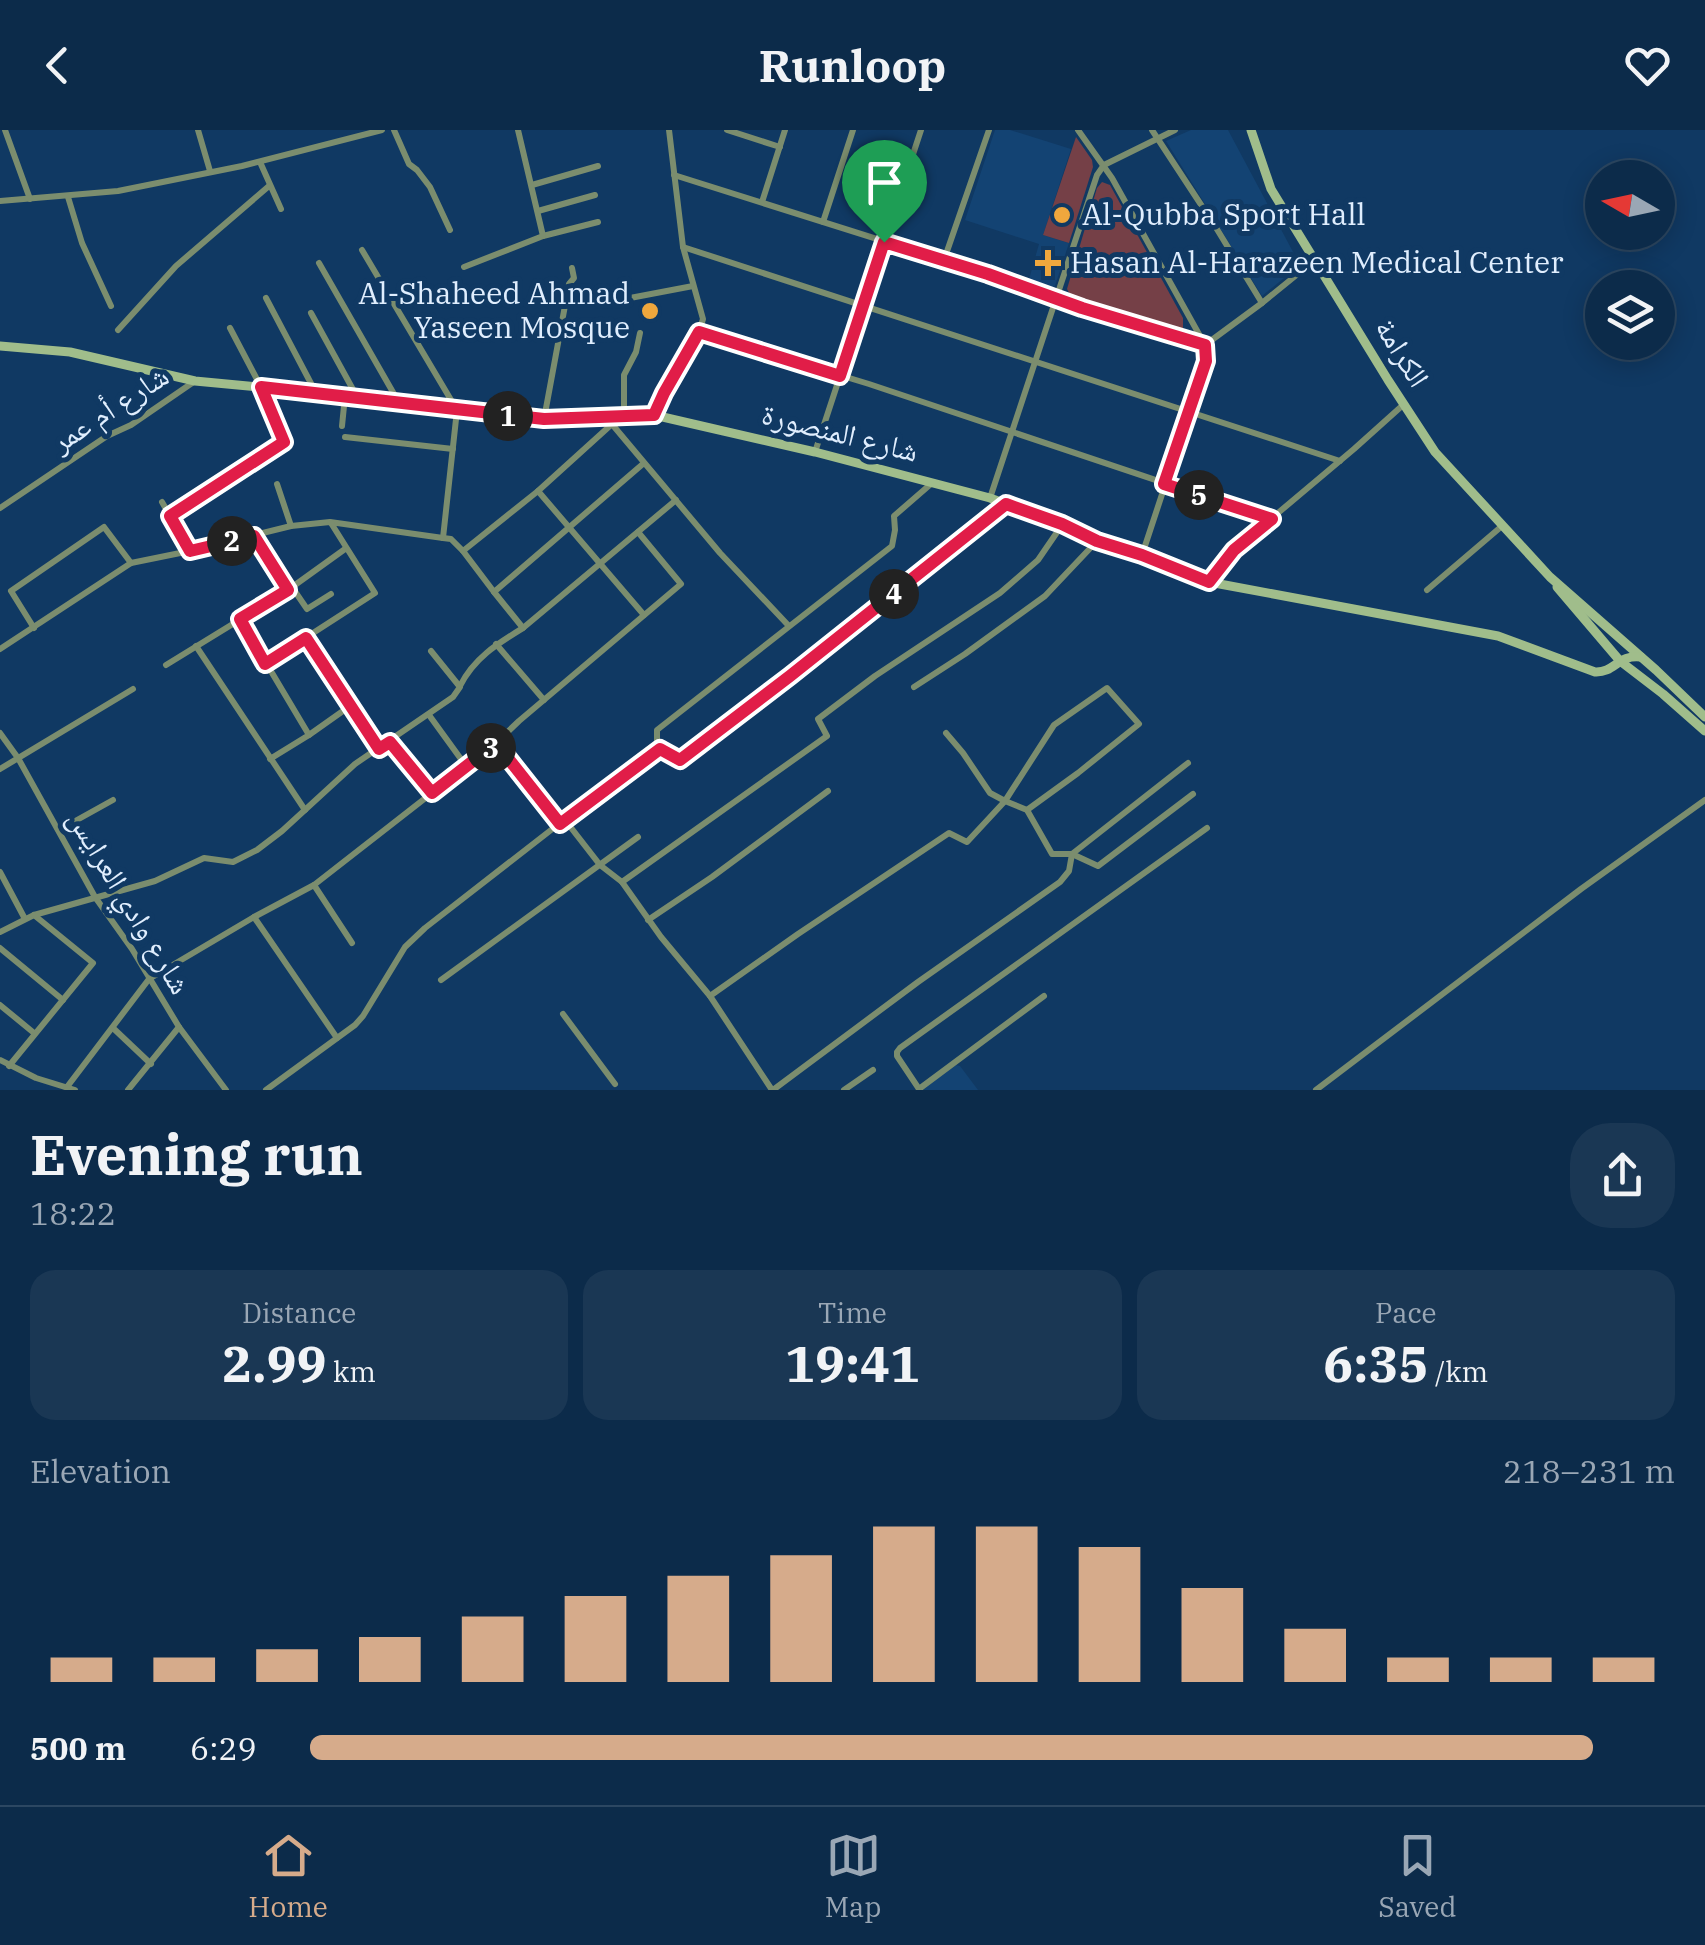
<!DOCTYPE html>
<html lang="en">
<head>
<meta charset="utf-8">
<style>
	body { margin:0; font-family:"IBM Plex Serif","Noto Naskh Arabic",serif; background:#1a3754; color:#f1f3f6; height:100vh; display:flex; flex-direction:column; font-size:38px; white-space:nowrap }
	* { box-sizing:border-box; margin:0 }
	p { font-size:32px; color:#9aa7b5 }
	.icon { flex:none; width:55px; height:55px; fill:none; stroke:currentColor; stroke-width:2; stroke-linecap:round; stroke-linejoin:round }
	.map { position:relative; height:960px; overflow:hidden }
	.drawer { display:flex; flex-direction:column; background:#0c2b4a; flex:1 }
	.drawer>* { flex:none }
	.needle { width:65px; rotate:279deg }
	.fabs { position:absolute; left:1585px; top:30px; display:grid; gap:20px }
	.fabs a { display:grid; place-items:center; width:90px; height:90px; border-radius:50%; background:#0c2b4a; box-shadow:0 5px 25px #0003,0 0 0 2px #2c4762; font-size:50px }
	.pin { position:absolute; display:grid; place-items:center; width:85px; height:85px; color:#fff; margin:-102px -42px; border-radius:50% 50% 50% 0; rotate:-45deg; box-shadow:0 0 10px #0007 }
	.pin .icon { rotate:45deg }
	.km { position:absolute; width:50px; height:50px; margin:-25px; border-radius:50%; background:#222; color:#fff; font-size:28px; line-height:50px; text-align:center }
	.round { display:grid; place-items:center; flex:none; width:105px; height:105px; border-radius:40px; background:#1a3754 }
	.summary { display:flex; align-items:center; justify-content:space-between; height:170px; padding:0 30px }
	h1 { font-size:55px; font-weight:800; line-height:75px }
	.stats { display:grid; grid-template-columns:repeat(3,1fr); gap:15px; height:170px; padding:10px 30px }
	.stats div { display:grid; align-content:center; border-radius:25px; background:#1a3754; text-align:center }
	.stats b { font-size:50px; font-weight:800 }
	.stats small { font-size:28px; font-weight:400 }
	.stats p { font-size:28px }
	.chart { height:280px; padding:20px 30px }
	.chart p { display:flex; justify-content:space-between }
	.chart svg { width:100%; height:180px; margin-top:10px; stroke:#d6ab8b; stroke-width:6 }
	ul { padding:0 30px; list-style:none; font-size:32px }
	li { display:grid; grid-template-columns:160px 120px 1fr; align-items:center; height:75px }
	li i { height:25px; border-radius:12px; background:#d6ab8b }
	header { display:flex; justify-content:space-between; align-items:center; height:130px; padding:0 30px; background:#0c2b4a; font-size:45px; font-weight:800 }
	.menu { display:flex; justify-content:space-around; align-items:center; height:140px; border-top:2px solid #2c4762; background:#0c2b4a; font-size:28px; color:#9aa7b5 }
	.menu a { display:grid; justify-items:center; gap:5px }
	.menu .selected { color:#d6ab8b }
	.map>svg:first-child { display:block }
	.built { fill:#134373 }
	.green { fill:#754047 }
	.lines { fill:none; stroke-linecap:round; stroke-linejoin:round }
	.street { stroke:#7b8d6e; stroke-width:6 }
	.secondary { stroke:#a0bd8b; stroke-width:9 }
	.route-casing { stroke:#fff; stroke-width:20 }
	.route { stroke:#e11d48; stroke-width:12 }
	.poi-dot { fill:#efa73d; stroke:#103963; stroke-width:4 }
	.labels { text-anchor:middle; stroke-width:10; stroke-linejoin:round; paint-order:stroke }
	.poi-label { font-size:30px; fill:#e0eefe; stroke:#103963; text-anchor:start }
	.street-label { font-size:30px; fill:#e0eefe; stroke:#103963 }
</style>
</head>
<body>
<header><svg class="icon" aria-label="back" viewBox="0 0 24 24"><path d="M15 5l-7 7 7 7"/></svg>Runloop<svg class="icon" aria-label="heart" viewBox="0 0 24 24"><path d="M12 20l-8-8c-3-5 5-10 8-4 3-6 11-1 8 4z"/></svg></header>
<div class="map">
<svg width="1705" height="960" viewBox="0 0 1705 960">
	<rect width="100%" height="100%" fill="#103963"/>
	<g class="built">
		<path d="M995 0H1010L1071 19 1043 105 1069 113 1055 156 1048 159 1028 153 1039 114 965 90Z"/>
		<path d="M1191 0H1228L1300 135 1262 166 1166 11Z"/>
		<path d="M956 935 960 936 978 960H921Z"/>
	</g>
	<g class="green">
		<path d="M1076 7 1092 30 1093 37 1069 113 1043 105Z"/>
		<path d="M1102 52 1110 55 1183 188V199L1177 200 1072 168 1067 159 1097 58Z"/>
	</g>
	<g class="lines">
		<g class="street">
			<path d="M5 0 30 69"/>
			<path d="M198 0 210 41"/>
			<path d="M394 0 409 34 417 40 430 57 450 100"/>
			<path d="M727 0 780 17"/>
			<path d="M1078 0 1112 48 1205 215 1206 231 1142 425"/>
			<path d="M1152 0 1215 96 1262 173"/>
			<path d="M260 32 281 79"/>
			<path d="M674 45 988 144 1082 178 1205 215"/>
			<path d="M532 55 598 36"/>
			<path d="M68 67 82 113 111 176"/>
			<path d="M0 71 118 61 242 36 382 0"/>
			<path d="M762 72 785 0"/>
			<path d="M538 81 595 65"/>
			<path d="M823 92 853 0"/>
			<path d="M543 106 598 92"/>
			<path d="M683 117 1340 331"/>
			<path d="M362 120 457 280 443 408"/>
			<path d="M944 130 989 0"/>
			<path d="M319 133 398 271"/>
			<path d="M464 137 543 106 518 0"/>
			<path d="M266 168 315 261"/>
			<path d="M630 168 693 156"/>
			<path d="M311 183 356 265"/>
			<path d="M118 200 176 136 269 56"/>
			<path d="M699 202 869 254 1272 389"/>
			<path d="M1205 215 1262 173 1315 130"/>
			<path d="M654 285 664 263 699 202 703 189 683 117 669 0"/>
			<path d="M624 286V245L636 222 640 203"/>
			<path d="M544 289 569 154 574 148 572 138"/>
			<path d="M611 293 720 423 788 495"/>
			<path d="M612 294 538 361 463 421 494 462 644 333"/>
			<path d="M342 296 345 266"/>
			<path d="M345 307 453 319"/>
			<path d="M815 322 921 0"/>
			<path d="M277 354 291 396"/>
			<path d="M538 361 644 485"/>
			<path d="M990 368 1097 45 1104 35 1175 0"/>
			<path d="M162 372 190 421"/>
			<path d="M0 378 107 306 131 295 195 251"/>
			<path d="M170 386 284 312 261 257 230 198"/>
			<path d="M254 406 288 460H294L307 479 331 464"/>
			<path d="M1209 452 1234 420 1354 319 1403 275"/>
			<path d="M1427 460 1502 396"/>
			<path d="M494 462 523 498"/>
			<path d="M240 489 309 605 270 629"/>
			<path d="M34 498 11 461 104 397 131 433"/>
			<path d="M306 508 379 619"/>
			<path d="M496 514 544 570"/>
			<path d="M196 516 305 680"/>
			<path d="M0 519 131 433 190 421 291 396 330 392 443 408 451 409 463 421"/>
			<path d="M265 534 375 463 331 393"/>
			<path d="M166 535 288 460 345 419"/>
			<path d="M460 556C474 528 497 514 523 498L676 370"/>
			<path d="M914 557 965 524 1045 466 1097 411"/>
			<path d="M429 585 466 636"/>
			<path d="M0 603 18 628 95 767 132 819 179 897 226 960"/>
			<path d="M946 603 963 623 990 663 1005 671 1027 680 1052 724H1072L1098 736 1193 664"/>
			<path d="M309 605 350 576"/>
			<path d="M391 612 432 663"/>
			<path d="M496 613 560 693"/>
			<path d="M660 619 657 610V600L892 416 895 400 894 386 932 353"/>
			<path d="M0 639 133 559"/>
			<path d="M565 690 600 735 622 752 661 807 710 866 772 960"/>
			<path d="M59 700 113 670"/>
			<path d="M0 742 25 789"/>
			<path d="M622 752 827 606 818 589 875 546 1000 463 1038 430 1062 395"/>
			<path d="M314 755 352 813"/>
			<path d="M254 787 337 908"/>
			<path d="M648 790 712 747 828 661"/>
			<path d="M0 802 34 785 155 751 204 728 233 732 257 720 282 701 355 634 453 567 460 557 431 521"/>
			<path d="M0 818 63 870"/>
			<path d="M441 850 638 707"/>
			<path d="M710 866 798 804 949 703 967 712 1005 671 1054 595 1107 558 1139 594 1078 643 1027 680"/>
			<path d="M0 875 34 903"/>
			<path d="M563 884 615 954"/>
			<path d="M113 898 151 934"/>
			<path d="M0 930 36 948 75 960"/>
			<path d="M9 936 93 833 34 785"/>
			<path d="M67 957 149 849 254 787 314 755 496 613 519 591 681 454 638 402"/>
			<path d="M919 959 897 926V922L900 918 1207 698"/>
			<path d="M919 959 1044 866"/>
			<path d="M128 960 179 897"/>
			<path d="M266 960 355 895 363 886 405 817 425 798 596 665 660 619 679 630 790 546 1006 375"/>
			<path d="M773 960 918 852 1060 752 1069 741 1072 724 1188 633"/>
			<path d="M844 960 873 940"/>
			<path d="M1316 960 1581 759 1705 670"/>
		</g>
		<g class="secondary">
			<path d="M1251 0 1271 59 1388 250 1435 322 1550 447 1656 540 1705 587"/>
			<path d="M0 216 70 222 195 251 356 266 493 284 544 289 654 285 815 322 990 368 1062 395 1097 411 1142 425 1209 452 1498 506 1595 542C1615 543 1618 524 1641 527"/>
			<path d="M1557 457 1620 531 1663 564 1705 601"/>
		</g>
	</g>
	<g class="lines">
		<g class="route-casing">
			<path id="route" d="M884 112 988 144 1082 178 1205 215 1206 231 1164 354 1272 389 1234 420 1209 452 1142 425 1097 411 1062 394 1006 374 790 546 680 630 660 619 560 694 496 613 432 663 390 612 379 619 306 508 265 534 240 489 288 460 254 406 190 421 170 386 284 312 261 257 544 289 654 285 664 263 699 202 840 246Z"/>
		</g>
		<use href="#route" class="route"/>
	</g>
	<g class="poi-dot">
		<circle cx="1062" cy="85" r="10"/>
		<path d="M1043 118h10v10h10v10h-10v10h-10v-10h-10v-10h10z"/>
		<circle cx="650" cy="181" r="10"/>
	</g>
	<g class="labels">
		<g class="poi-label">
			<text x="1082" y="95">Al-Qubba Sport Hall</text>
			<text x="1070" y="143">Hasan Al-Harazeen Medical Center</text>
			<text x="630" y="174" text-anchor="end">Al-Shaheed Ahmad<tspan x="630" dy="34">Yaseen Mosque</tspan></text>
		</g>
		<g class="street-label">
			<text transform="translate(1402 223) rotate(58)" y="10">الكرامة</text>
			<text transform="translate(110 279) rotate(-33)" y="10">شارع أم عمر</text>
			<text transform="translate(840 303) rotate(14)" y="10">شارع المنصورة</text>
			<text transform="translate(129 772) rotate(59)" y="10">شارع وادي العرايس</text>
		</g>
	</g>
</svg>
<div class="fabs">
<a><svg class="needle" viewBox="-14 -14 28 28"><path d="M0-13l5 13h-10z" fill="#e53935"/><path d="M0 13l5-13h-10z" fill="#9aa7b5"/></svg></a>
<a><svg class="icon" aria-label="layers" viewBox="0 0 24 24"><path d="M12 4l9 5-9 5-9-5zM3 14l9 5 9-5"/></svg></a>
</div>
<div class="pin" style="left:884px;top:112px;background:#1e9e55"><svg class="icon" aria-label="arrive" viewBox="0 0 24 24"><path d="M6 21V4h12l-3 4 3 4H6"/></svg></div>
<b class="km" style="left:508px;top:286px">1</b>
<b class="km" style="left:232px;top:411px">2</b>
<b class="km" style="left:491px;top:618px">3</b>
<b class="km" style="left:894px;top:464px">4</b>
<b class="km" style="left:1199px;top:365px">5</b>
</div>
<section class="drawer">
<div class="summary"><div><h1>Evening run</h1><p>18:22</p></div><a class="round"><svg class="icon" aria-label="share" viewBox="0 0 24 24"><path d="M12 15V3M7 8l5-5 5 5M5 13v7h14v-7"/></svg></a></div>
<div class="stats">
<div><p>Distance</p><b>2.99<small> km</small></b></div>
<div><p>Time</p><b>19:41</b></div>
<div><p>Pace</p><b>6:35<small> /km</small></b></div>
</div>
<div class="chart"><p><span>Elevation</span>218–231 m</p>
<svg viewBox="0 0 160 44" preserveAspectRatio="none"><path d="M5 44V38M15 44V38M25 44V36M35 44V33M45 44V28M55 44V23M65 44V18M75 44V13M85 44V6M95 44V6M105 44V11M115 44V21M125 44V31M135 44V38M145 44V38M155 44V38"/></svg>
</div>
<ul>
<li><b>500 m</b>6:29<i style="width:94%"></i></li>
</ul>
</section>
<nav class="menu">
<a class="selected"><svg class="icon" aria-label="home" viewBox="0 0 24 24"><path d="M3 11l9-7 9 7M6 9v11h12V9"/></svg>Home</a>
<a><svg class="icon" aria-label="map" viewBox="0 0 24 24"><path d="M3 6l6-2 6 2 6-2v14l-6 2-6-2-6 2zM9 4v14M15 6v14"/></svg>Map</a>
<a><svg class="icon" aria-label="saved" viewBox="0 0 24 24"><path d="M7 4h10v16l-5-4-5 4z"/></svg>Saved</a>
</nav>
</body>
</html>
